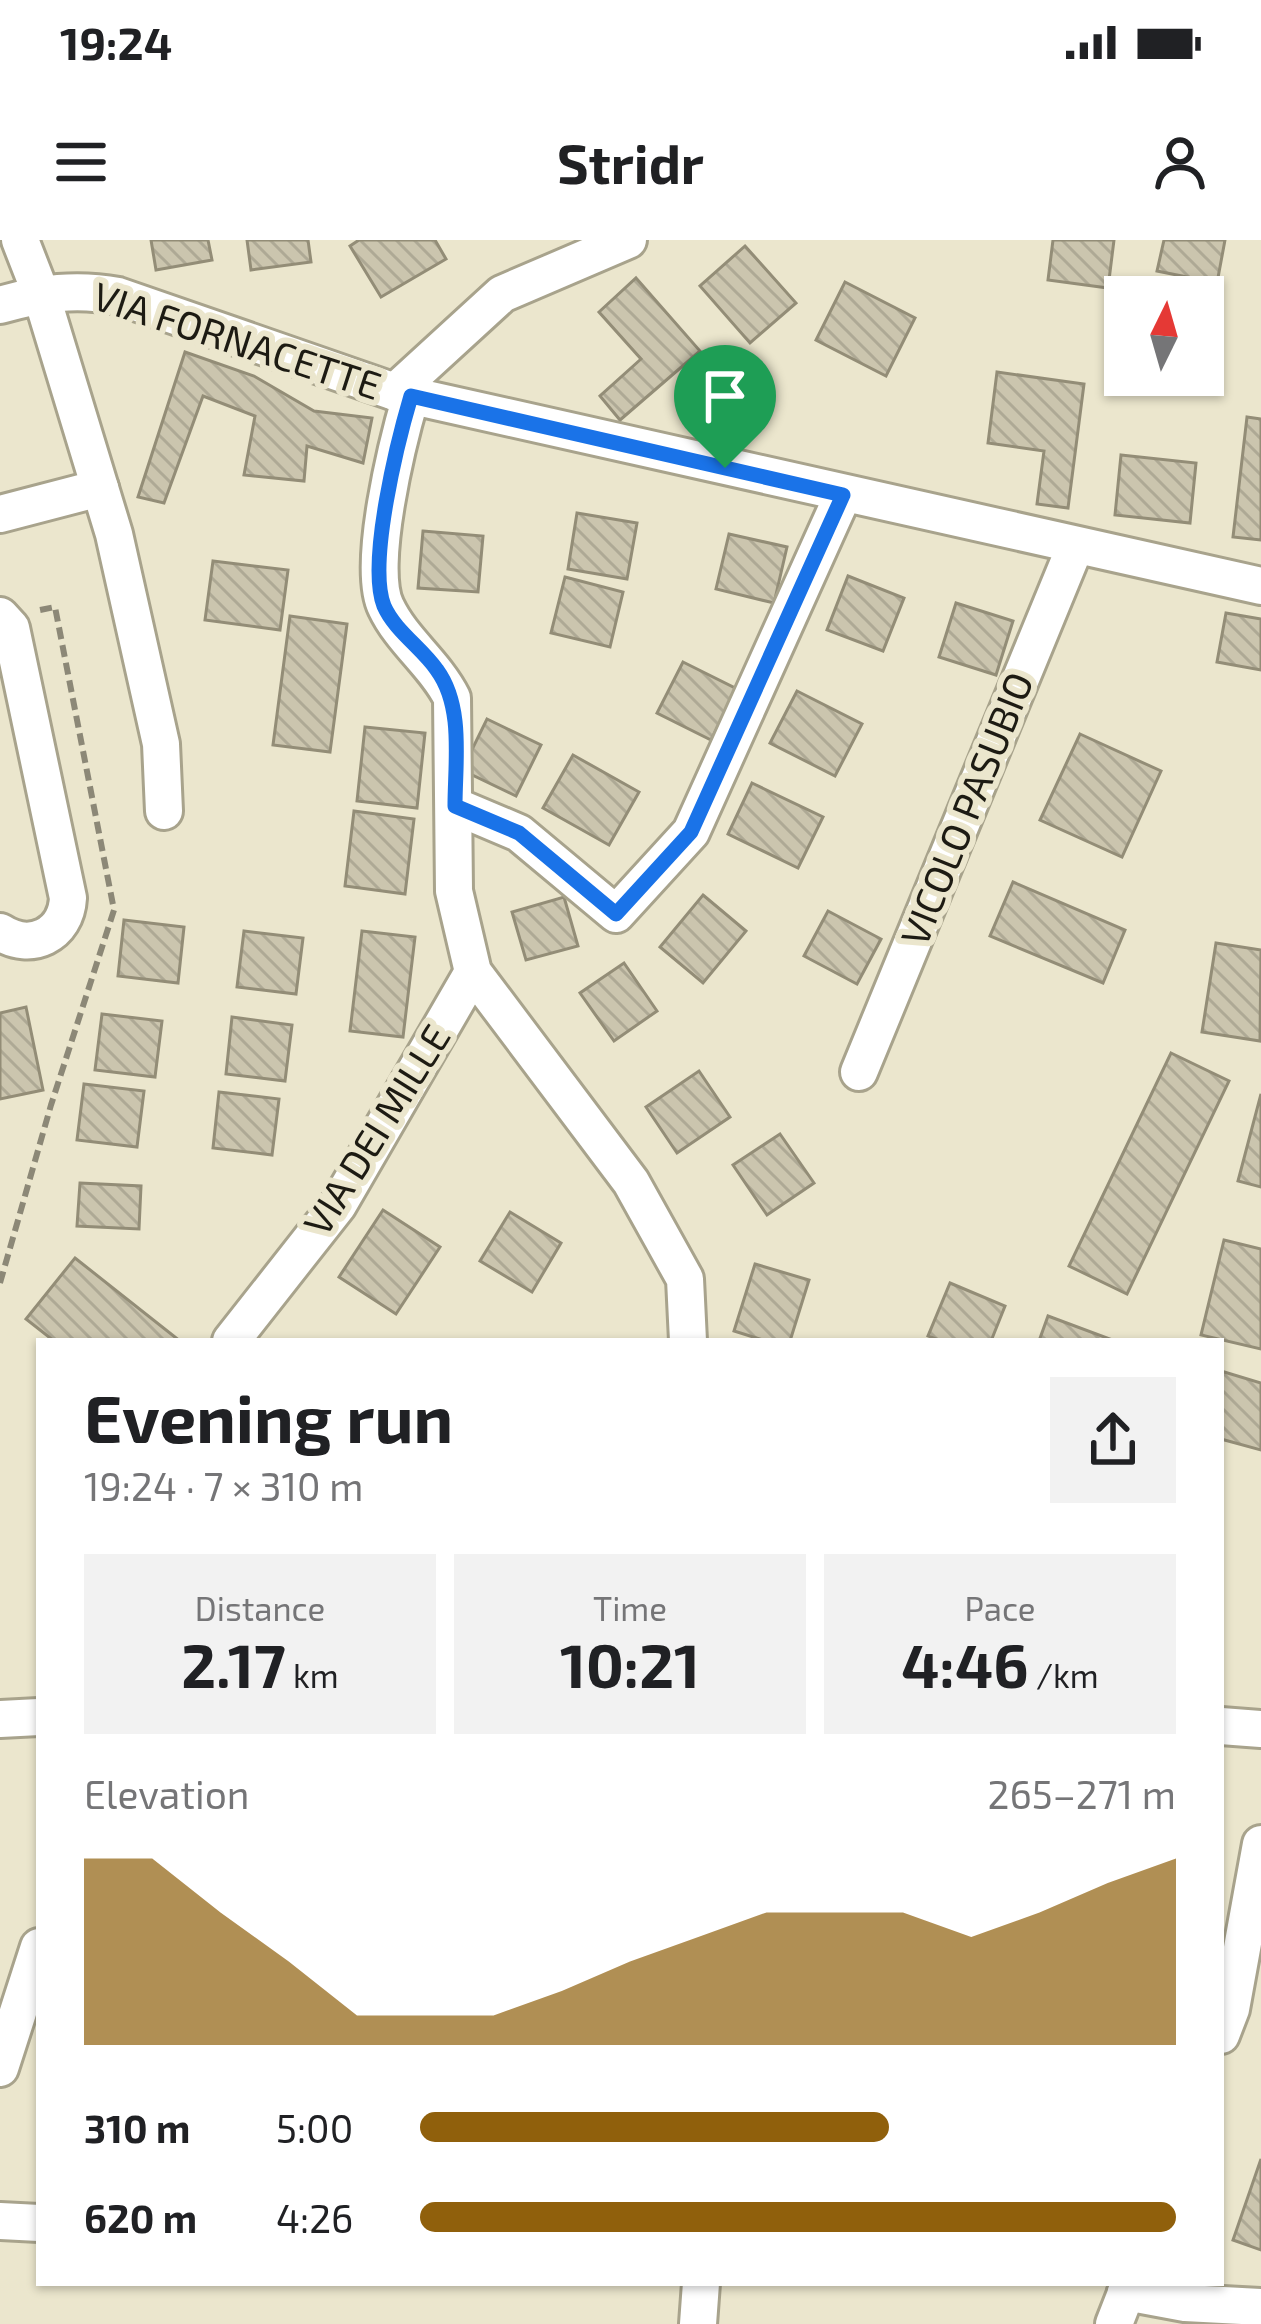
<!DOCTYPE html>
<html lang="en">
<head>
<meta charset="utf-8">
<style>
	body { margin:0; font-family:"Exo 2",sans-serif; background:#f2f2f2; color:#202124; height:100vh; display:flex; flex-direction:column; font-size:45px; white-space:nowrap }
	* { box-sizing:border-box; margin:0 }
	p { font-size:39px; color:#757577 }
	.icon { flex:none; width:66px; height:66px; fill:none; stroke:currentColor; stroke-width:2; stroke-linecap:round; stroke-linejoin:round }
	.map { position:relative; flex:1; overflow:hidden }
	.details { position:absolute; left:36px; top:1098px; width:1188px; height:948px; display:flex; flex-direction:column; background:#fff; border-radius:0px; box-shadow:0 3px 9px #0004 }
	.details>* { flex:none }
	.needle { width:78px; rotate:5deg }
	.fabs { position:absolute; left:1104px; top:36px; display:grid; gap:24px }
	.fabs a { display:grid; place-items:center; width:120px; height:120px; border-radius:0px; background:#fff; box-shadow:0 3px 9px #0004; font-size:60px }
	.pin { position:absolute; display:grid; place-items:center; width:102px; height:102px; color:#fff; margin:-123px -51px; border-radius:50% 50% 50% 0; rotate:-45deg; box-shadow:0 0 12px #0007 }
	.pin .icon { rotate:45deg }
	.round { display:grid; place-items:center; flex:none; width:126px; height:126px; border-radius:0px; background:#f2f2f2 }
	.summary { display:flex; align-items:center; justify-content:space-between; height:204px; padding:0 48px }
	h1 { font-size:66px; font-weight:700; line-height:90px }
	.metrics { display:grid; grid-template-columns:repeat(3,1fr); gap:18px; height:204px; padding:12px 48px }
	.metrics div { display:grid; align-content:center; border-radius:0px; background:#f2f2f2; text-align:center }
	.metrics b { font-size:60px; font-weight:700 }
	.metrics small { font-size:33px; font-weight:400 }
	.metrics p { font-size:33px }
	.chart { height:336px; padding:24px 48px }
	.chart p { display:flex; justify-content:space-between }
	.chart svg { width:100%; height:216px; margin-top:12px; fill:#90600c; opacity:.7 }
	ul { padding:0 48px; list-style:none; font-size:39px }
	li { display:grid; grid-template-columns:192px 144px 1fr; align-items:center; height:90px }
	li i { height:30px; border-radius:15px; background:#90600c }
	.status { display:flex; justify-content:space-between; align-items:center; height:84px; padding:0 60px; background:#fff; direction:ltr }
	.status svg { height:33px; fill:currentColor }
	header { display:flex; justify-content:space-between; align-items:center; height:156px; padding:0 48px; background:#fff; font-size:54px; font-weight:700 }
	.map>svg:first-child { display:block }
	.building { fill:url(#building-back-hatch); stroke:#938d77; stroke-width:3 }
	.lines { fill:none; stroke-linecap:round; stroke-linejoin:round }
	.minor-casing { stroke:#a8a38c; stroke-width:42 }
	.path { stroke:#8c8877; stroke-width:6; stroke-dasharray:12 6; stroke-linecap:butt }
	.minor { stroke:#fff; stroke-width:36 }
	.route-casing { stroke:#fff; stroke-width:24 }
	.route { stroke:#1a73e8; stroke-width:15 }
	.labels { text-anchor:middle; stroke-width:12; stroke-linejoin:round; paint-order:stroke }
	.street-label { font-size:39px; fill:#1d1b13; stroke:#ebe6cd }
</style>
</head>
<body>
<div class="status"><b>19:24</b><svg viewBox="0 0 49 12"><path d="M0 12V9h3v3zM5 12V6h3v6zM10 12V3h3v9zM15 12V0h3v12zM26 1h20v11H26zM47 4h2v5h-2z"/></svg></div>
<header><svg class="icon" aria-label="menu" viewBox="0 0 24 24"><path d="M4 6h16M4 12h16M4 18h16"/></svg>Stridr<svg class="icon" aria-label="person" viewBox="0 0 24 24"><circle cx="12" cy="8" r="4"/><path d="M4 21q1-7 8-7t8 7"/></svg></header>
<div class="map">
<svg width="1261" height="2084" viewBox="0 0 1261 2084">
	<defs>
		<pattern id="building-back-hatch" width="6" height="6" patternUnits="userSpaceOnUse" patternTransform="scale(3)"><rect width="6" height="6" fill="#cbc5ae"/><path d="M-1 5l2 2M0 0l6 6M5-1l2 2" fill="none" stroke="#aea995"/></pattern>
	</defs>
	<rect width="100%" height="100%" fill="#ebe6cd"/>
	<g class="building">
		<path d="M151 0H208L212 20 156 30Z"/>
		<path d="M247 0H308L311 22 251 30Z"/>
		<path d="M359 0H435L446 19 381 57 350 6Z"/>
		<path d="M1053 0H1114L1108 48 1048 40Z"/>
		<path d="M1164 0H1225L1217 43 1157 31Z"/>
		<path d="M745 6 796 63 750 103 700 46Z"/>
		<path d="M636 38 700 111 620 180 600 156 641 119 599 72Z"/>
		<path d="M845 42 915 78 886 136 816 100Z"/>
		<path d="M185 112 254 136 314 171 372 178 363 223 307 206 304 241 244 235 255 176 203 156 164 263 138 257Z"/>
		<path d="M997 132 1084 144 1068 268 1037 264 1044 211 988 203Z"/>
		<path d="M1247 177 1261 179V300L1233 297Z"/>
		<path d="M1121 215 1196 223 1190 283 1115 275Z"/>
		<path d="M577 273 637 283 627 339 568 329Z"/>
		<path d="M423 291 483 296 478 352 418 348Z"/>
		<path d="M729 294 787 307 774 363 716 349Z"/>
		<path d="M213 321 288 330 280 390 205 380Z"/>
		<path d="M848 336 904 358 883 411 827 390Z"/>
		<path d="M565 337 623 352 610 407 551 393Z"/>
		<path d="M956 363 1013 381 996 435 939 417Z"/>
		<path d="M1226 373 1261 379V430L1217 422Z"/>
		<path d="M290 376 347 384 330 512 273 505Z"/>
		<path d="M683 422 737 449 711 500 657 473Z"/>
		<path d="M797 451 862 484 835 536 770 503Z"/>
		<path d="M487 479 541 505 516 556 462 530Z"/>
		<path d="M365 487 425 493 417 568 357 561Z"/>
		<path d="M1080 494 1161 531 1122 617 1040 580Z"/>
		<path d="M573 515 639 552 609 605 543 568Z"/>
		<path d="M752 543 823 577 798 628 728 594Z"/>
		<path d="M354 571 414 579 405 654 345 646Z"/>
		<path d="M1013 642 1125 690 1103 743 990 696Z"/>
		<path d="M703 655 746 691 703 743 660 707Z"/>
		<path d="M564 657 578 706 526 720 512 672Z"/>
		<path d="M828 671 881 699 857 744 804 716Z"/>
		<path d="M124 680 184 687 178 743 118 736Z"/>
		<path d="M244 691 303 698 296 754 237 747Z"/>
		<path d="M362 691 415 697 403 797 350 791Z"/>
		<path d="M1216 703 1261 710 1260 801 1202 792Z"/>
		<path d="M624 723 657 771 614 801 580 753Z"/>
		<path d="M26 767 43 850 0 859V773Z"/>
		<path d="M102 774 162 781 155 837 95 830Z"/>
		<path d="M232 777 292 785 285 841 226 834Z"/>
		<path d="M1171 813 1229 841 1127 1054 1069 1026Z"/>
		<path d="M699 831 730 877 677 913 646 867Z"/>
		<path d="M84 844 144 851 137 907 77 900Z"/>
		<path d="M219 852 279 859 272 915 213 908Z"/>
		<path d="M1261 854V947L1238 941Z"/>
		<path d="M780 894 814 943 767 975 733 925Z"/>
		<path d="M80 943 141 946 139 989 77 986Z"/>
		<path d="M383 970 440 1007 396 1074 339 1037Z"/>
		<path d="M510 972 561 1003 532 1052 480 1021Z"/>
		<path d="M1224 1000 1261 1009V1109L1201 1095Z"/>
		<path d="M75 1018 180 1101H54L26 1079Z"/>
		<path d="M755 1024 809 1040 790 1101H766L734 1091Z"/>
		<path d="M950 1043 1005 1066 991 1101H941L928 1096Z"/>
		<path d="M1048 1076 1110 1099 1109 1101H1039Z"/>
		<path d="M1221 1131 1261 1143V1210L1221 1199Z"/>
		<path d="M1261 1919V2010L1233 2000Z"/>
	</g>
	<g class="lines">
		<g class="minor-casing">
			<g id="minor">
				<path d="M20 0 41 54 114 294 161 504 164 571"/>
				<path d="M0 65C42 53 75 48 118 56L395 152 1261 346"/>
				<path d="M395 152 502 54 628 0"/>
				<path d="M411 156C398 200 366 327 386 367 402 401 435 424 452 458L454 651 473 732 631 942 685 1039 688 1101"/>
				<path d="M0 274 100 248"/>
				<path d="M0 376 11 388 68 658C66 695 31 712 0 692"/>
				<path d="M455 566 519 593 616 674 691 592 843 255"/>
				<path d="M859 832 1075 307"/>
				<path d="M231 1101 338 965 473 732"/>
				<path d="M0 1479 39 1477"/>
				<path d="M1221 1486 1261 1489"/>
				<path d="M1221 1795 1231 1769 1261 1604"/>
				<path d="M0 1828 39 1707"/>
				<path d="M0 1981 39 1983"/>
				<path d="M1126 2052 1185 2063 1261 2067"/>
				<path d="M698 2084 701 2043"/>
				<path d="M1114 2084 1130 2043"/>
			</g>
		</g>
		<path class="path" d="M0 1043 51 865 114 670 55 367 40 370"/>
		<use href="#minor" class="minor"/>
	</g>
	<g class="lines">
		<g class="route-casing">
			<path id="route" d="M411 156 843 255 691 592 616 674 519 593 455 566C455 522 464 467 437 430 422 408 395 391 384 366 367 323 398 200 411 156Z"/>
		</g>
		<use href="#route" class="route"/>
	</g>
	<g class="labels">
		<g class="street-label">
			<text transform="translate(237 101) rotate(18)" y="14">VIA FORNACETTE</text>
			<text transform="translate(967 569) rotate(-68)" y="14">VICOLO PASUBIO</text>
			<text transform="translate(377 890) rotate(-58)" y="14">VIA DEI MILLE</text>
		</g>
	</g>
</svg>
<div class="fabs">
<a><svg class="needle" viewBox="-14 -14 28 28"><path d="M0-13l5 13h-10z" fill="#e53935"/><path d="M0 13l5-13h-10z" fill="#757577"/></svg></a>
</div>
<div class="pin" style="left:725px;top:228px;background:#1e9e55"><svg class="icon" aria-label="arrive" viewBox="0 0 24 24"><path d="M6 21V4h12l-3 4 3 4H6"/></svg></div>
<section class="details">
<div class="summary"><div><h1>Evening run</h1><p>19:24 · 7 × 310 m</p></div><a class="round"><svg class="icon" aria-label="share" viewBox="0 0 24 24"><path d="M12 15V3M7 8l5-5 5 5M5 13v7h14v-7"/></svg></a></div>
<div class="metrics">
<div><p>Distance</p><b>2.17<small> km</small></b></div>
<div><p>Time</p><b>10:21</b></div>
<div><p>Pace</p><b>4:46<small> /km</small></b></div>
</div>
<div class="chart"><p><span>Elevation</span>265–271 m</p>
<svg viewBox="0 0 160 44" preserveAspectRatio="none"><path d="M0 44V6L10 6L20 17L30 27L40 38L50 38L60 38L70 33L80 27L90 22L100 17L110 17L120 17L130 22L140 17L150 11L160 6V44z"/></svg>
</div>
<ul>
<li><b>310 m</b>5:00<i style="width:62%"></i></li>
<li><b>620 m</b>4:26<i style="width:100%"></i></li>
</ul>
</section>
</div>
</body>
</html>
